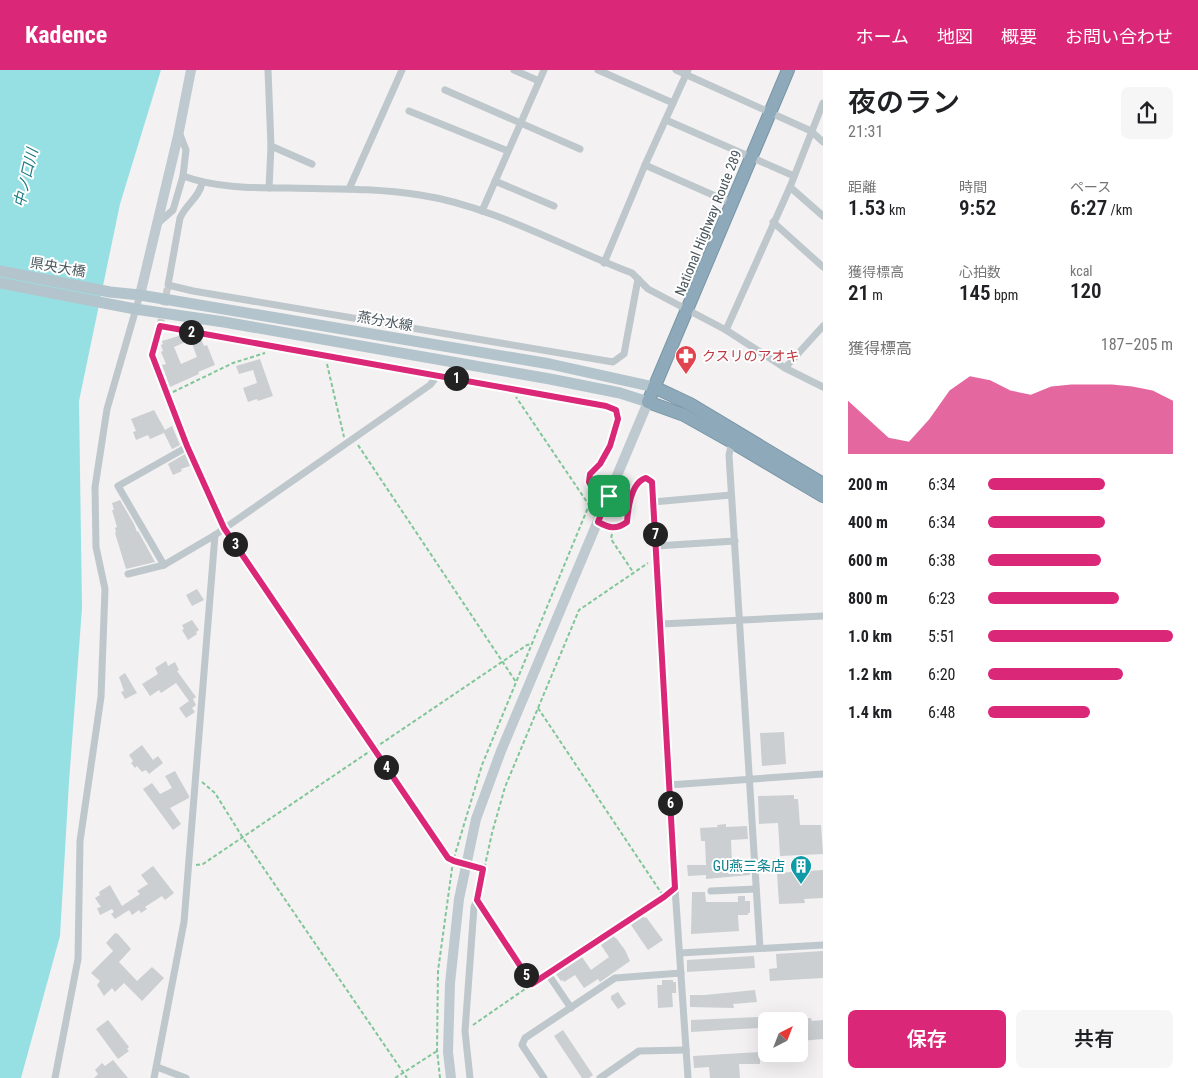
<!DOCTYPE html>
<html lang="ja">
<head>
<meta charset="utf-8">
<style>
	body { margin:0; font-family:"Roboto Condensed","Noto Sans JP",sans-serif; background:#f6f6f6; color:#202124; height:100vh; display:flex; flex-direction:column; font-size:19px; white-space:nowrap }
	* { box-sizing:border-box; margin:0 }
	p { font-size:16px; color:#757577 }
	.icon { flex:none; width:28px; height:28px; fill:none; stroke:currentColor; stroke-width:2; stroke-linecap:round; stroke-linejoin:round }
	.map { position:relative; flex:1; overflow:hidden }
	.panel { display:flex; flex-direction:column; background:#fff; width:375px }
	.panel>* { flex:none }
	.needle { width:32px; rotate:42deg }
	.controls { position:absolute; left:758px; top:942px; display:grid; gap:10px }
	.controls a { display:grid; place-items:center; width:50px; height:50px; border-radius:8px; background:#fff; box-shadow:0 5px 20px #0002; font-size:25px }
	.pin { position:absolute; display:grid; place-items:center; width:42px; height:42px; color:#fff; margin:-21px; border-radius:10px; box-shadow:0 2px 8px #0006 }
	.km { position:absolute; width:25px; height:25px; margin:-12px; border-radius:50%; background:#222; color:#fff; font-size:14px; line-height:25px; text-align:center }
	.round { display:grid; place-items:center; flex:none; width:52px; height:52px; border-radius:8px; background:#f6f6f6 }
	.overview { display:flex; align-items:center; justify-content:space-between; height:85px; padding:0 25px }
	h1 { font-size:28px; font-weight:600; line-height:38px }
	.stats { display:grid; grid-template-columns:repeat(3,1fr); gap:8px; height:85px; padding:5px 25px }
	.stats div { display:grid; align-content:center }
	.stats b { font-size:21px; font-weight:600 }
	.stats small { font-size:14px; font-weight:400 }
	.stats p { font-size:14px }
	.chart { height:140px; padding:10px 25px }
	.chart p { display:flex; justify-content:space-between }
	.chart svg { width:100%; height:90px; margin-top:5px; fill:#db2777; opacity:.7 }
	.button { display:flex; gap:10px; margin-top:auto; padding:10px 25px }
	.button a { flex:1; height:58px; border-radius:8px; background:#db2777; color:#fff; font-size:20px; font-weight:600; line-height:58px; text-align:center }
	.button a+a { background:#f6f6f6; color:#202124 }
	ul { padding:0 25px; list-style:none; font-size:16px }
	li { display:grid; grid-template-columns:80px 60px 1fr; align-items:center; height:38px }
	li i { height:12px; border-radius:6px; background:#db2777 }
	header { display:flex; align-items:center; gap:30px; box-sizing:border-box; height:70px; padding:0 25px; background:#db2777; color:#fff }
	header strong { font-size:24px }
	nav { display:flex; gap:28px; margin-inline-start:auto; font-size:18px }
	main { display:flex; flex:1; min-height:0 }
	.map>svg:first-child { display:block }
	.water { fill:#96e0e4 }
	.building { fill:#cbcfd2 }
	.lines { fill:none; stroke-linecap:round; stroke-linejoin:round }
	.street-tunnel { stroke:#c9cacc; stroke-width:7; stroke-dasharray:7 3.5; stroke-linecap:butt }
	.highway-casing { stroke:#7996a6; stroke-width:14 }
	.path { stroke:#80c698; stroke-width:2; stroke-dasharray:4 2.5; stroke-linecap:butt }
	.street { stroke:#bec7cc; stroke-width:7 }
	.secondary { stroke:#bfcad0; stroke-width:10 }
	.primary { stroke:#b4c4cc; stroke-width:11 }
	.highway { stroke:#8eaaba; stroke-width:12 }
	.route-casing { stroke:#fff; stroke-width:10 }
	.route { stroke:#db2777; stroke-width:6 }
	.labels { text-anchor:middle; stroke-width:4; stroke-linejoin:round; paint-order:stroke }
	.street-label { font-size:14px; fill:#4a575d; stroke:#fff }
	.health-label { font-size:14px; fill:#be3a42; stroke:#fff; text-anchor:start }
	.culture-label { font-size:14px; fill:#0d838f; stroke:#fff; text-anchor:end }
	.water-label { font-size:15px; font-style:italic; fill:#197d83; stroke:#fff }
</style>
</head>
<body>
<header>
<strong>Kadence</strong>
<nav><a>ホーム</a><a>地図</a><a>概要</a><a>お問い合わせ</a></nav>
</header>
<main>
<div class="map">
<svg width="823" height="1008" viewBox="0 0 823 1008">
	<rect width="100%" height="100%" fill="#f3f1f1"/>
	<path class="water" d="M0 0H161L120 134 79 331 82 538 69 712 60 866 21 1008H0Z"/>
	<g class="building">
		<path d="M182 265 186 266 188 271 174 277 181 294 197 287 191 271 199 268 201 269 204 276 207 275 215 295 198 302 199 304 170 317 162 295 166 294 161 282 163 281 161 275 163 274 162 271Z"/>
		<path d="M260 289 273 326 258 331 257 329 248 332 243 318 257 313 253 300 239 304 236 296Z"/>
		<path d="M154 340 165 360 172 356 180 375 172 379 164 363 150 369 148 365 136 370 133 362 136 361 131 349Z"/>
		<path d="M185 384 190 396 181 399 182 401 173 405 168 394Z"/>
		<path d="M120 430 134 454 137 462 138 461 155 492 126 499 115 463 116 462 115 458 117 457 112 440H114L112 433Z"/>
		<path d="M197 519 204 530 192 536 186 525Z"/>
		<path d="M192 550 199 560 196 562 197 564 188 570 182 560 184 559 182 555Z"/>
		<path d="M166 591 168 596 175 592 179 600 177 601 196 627 193 629 196 635 192 638 195 642 186 648 179 638 189 631 176 613 161 623 159 620 150 626 142 614 158 604 155 598Z"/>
		<path d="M125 603 137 623 125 629 121 622 124 621 119 607Z"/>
		<path d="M784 662 786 694 762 696 760 663Z"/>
		<path d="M142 675 153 690 158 686 163 693 149 704 146 700 142 702 137 696 135 698 131 693 133 691 129 685Z"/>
		<path d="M175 701 189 726V728L170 738 181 754 173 760 143 719 152 713 160 724 172 718 165 706Z"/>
		<path d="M794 725V729H798L800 755H821L823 784 780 786 778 753 759 754 758 726Z"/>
		<path d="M726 754V757L747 756 748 769 731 770 732 793 749 792 750 805 706 809V805L688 806 687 795H706L705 771H701L700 758 718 757 717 755Z"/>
		<path d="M153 796 174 823 165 830 162 826 145 837 147 839 141 843 139 840 132 845 129 840 115 849 111 844 114 842 112 839 100 845 97 838 101 837 95 828 100 825 99 822 110 815 122 836 140 824 137 821 148 814 141 805Z"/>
		<path d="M823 800V828L804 829 805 833 779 834 777 803Z"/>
		<path d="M692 822H705L706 832H738V826H745V831H750V843H748V845H738L739 861 691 864Z"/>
		<path d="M643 846 645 848 646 847 663 870 648 880 631 855Z"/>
		<path d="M115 863 118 864 131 879 119 892 137 911 152 897 164 908 142 931 124 913 115 922 112 918 104 926 97 915 100 911 91 903 113 881 106 873Z"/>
		<path d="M614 866 615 868H616L625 880 630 891 600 912 598 909 584 918 575 905 564 912 563 910 561 911 556 904 582 887 591 900 609 887 601 875Z"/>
		<path d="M823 881V908L770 911 769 899 777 898 776 884Z"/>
		<path d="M754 886 755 898 687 902V890Z"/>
		<path d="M662 910H673V912H676V923H672L673 937 658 938 657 915H662Z"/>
		<path d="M755 920 757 932 733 934 734 938 690 937V925H705Z"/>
		<path d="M618 922 626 934 618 939 611 929V926Z"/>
		<path d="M758 947V958L691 962V950Z"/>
		<path d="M811 948 812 951 823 950V969L800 971 798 949Z"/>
		<path d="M108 950 129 977 127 979 129 981 118 989 96 959Z"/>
		<path d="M563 960 593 1005 589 1008H582L554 966Z"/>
		<path d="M760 982V994H739L740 1008H710L709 997 694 998 693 986Z"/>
		<path d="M113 990 128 1008H94L98 1004 95 1000 102 993 105 996Z"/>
	</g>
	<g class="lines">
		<path class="street-tunnel" d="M160 256 168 215"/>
		<g class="highway-casing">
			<g id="highway">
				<path d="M788 0 648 332 684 345 732 372 823 426"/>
				<path d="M654 317 690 334 823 414"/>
			</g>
		</g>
		<g class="path">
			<path d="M327 294 344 367"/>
			<path d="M173 322 233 293 265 283"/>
			<path d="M358 375 516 612"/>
			<path d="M229 464 448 788 459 792"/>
			<path d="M612 464 611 469 633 502"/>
			<path d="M538 638 664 827"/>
			<path d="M202 712 215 723 243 768 407 1008"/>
			<path d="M196 795 203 794 527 575 532 574"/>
			<path d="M479 823 492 763 505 717 579 540 648 493"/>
			<path d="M482 837 532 914"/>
			<path d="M554 900 668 824"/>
			<path d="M473 955 541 908"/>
			<path d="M395 1008 437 981"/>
			<path d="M440 1008 437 980 438 901 453 791 482 695 589 435 516 327"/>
		</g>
		<g class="street">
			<path d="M268 0 271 76 312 94"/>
			<path d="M514 0 539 11"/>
			<path d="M598 0 673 33"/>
			<path d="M676 0 811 61 823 72"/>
			<path d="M445 20 580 79"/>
			<path d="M409 41 508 81"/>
			<path d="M666 50 794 106"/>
			<path d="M645 95 731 133"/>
			<path d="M183 106C216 118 252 118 287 118 331 119 376 118 420 125 493 136 563 177 632 203L648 219 726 260 785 298 823 317"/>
			<path d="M495 111 554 136"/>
			<path d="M202 113C199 128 186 134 180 148L168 215 193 221 613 292 624 284 638 209"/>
			<path d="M790 117 823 146"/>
			<path d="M269 118 271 76"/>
			<path d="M349 119 402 0"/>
			<path d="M482 141 544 0"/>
			<path d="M773 152 823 197"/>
			<path d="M157 154 173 140 183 106 186 80 179 62"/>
			<path d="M604 193 645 95 688 0"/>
			<path d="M726 260 790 117 823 33"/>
			<path d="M785 298 823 256"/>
			<path d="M732 372 729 385 760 878"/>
			<path d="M653 432 731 425"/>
			<path d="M598 452C609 458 616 460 627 452 628 439 631 412 646 408L652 412 675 818 688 1008"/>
			<path d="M224 458 187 377 152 285 160 256 606 335 616 340 618 349 610 376 600 394 590 404 589 412 592 418 609 426"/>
			<path d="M656 476 735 471"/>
			<path d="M164 495 118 416 187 377"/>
			<path d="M128 504 164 495 215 465 430 315 438 305"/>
			<path d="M661 554 823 546"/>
			<path d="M669 715 823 704"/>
			<path d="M711 821 756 819"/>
			<path d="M680 883 823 875"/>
			<path d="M548 904 571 938"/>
			<path d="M157 997 186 1008"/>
			<path d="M55 1008 78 889 80 771 101 627 105 519 96 477 95 417 107 339 140 225"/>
			<path d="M154 1008 184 852 215 465"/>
			<path d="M470 1008 465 961 474 837 477 830"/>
			<path d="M544 1008 522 975 525 968 615 908 681 903"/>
			<path d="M600 1008 639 981 686 980"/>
		</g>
		<g class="secondary">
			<path d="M140 225 178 66 191 0"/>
			<path d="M451 1008 448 982 450 913 459 829 476 749 501 681 648 332"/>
		</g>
		<g class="primary">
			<path d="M0 201 110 222 140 225 550 294 654 317"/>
			<path d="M0 213 135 239 224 252 550 309 620 323 648 332"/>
		</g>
		<use href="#highway" class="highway"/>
	</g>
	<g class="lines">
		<g class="route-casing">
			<path id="route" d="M160 256 606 336 616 340 618 349 610 376 600 394 590 404 589 412 592 418 609 426 598 452C609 458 616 460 627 452 628 439 631 412 646 408L652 412 675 818 664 827 532 914 477 830 483 799 454 791 448 788 224 458 187 376 152 285Z"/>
		</g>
		<use href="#route" class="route"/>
	</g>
	<defs>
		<g id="pharmacy-pin" transform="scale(1.125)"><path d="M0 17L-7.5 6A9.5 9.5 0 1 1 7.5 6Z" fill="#e0444e" stroke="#fff"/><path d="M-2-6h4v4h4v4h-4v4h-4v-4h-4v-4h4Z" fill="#fff"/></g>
		<g id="building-pin" transform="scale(1.125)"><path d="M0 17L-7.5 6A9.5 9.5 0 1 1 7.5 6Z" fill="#0f9aa8" stroke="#fff"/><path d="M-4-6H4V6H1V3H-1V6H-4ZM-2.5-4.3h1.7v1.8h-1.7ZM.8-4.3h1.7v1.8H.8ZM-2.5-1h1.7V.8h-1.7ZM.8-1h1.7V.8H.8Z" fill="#fff"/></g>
	</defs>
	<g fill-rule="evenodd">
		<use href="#pharmacy-pin" x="686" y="286"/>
		<use href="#building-pin" x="801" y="796"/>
	</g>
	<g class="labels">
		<g class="street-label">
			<text transform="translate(708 153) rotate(-68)" y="5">National Highway Route 289</text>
			<text transform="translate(58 197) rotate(10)" y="5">県央大橋</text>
			<text transform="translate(385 251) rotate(10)" y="5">燕分水線</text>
		</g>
		<g class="health-label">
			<text x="702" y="291">クスリのアオキ</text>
		</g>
		<g class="culture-label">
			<text x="785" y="801">GU燕三条店</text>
		</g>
		<g class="water-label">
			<text transform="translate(26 108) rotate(-77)" y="5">中ノ口川</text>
		</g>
	</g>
</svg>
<div class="controls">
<a><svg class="needle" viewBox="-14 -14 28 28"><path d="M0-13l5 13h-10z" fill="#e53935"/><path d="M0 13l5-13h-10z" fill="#757577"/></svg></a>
</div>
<div class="pin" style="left:609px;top:426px;background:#1e9e55"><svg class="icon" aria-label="arrive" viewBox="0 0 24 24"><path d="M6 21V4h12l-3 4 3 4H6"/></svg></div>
<b class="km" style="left:456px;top:308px">1</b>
<b class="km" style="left:191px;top:262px">2</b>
<b class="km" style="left:235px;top:474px">3</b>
<b class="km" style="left:386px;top:697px">4</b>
<b class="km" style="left:526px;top:905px">5</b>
<b class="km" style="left:670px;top:733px">6</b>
<b class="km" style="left:655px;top:464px">7</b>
</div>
<section class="panel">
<div class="overview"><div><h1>夜のラン</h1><p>21:31</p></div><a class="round"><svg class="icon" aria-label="share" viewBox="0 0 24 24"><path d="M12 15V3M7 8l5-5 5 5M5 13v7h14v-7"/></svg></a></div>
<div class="stats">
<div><p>距離</p><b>1.53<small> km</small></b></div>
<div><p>時間</p><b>9:52</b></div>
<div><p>ペース</p><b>6:27<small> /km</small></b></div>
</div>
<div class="stats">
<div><p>獲得標高</p><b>21<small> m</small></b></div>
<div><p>心拍数</p><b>145<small> bpm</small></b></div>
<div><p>kcal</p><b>120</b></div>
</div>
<div class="chart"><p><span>獲得標高</span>187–205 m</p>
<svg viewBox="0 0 160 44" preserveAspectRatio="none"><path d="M0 44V18L10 27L20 36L30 38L40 27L50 13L60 6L70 8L80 13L90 15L100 11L110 10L120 10L130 10L140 11L150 13L160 18V44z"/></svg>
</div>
<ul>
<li><b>200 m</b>6:34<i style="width:63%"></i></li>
<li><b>400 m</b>6:34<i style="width:63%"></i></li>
<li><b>600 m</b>6:38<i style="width:61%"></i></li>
<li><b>800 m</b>6:23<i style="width:71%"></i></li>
<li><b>1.0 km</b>5:51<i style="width:100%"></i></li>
<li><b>1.2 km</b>6:20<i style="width:73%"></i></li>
<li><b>1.4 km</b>6:48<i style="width:55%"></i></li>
</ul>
<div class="button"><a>保存</a><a>共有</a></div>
</section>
</main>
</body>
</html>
